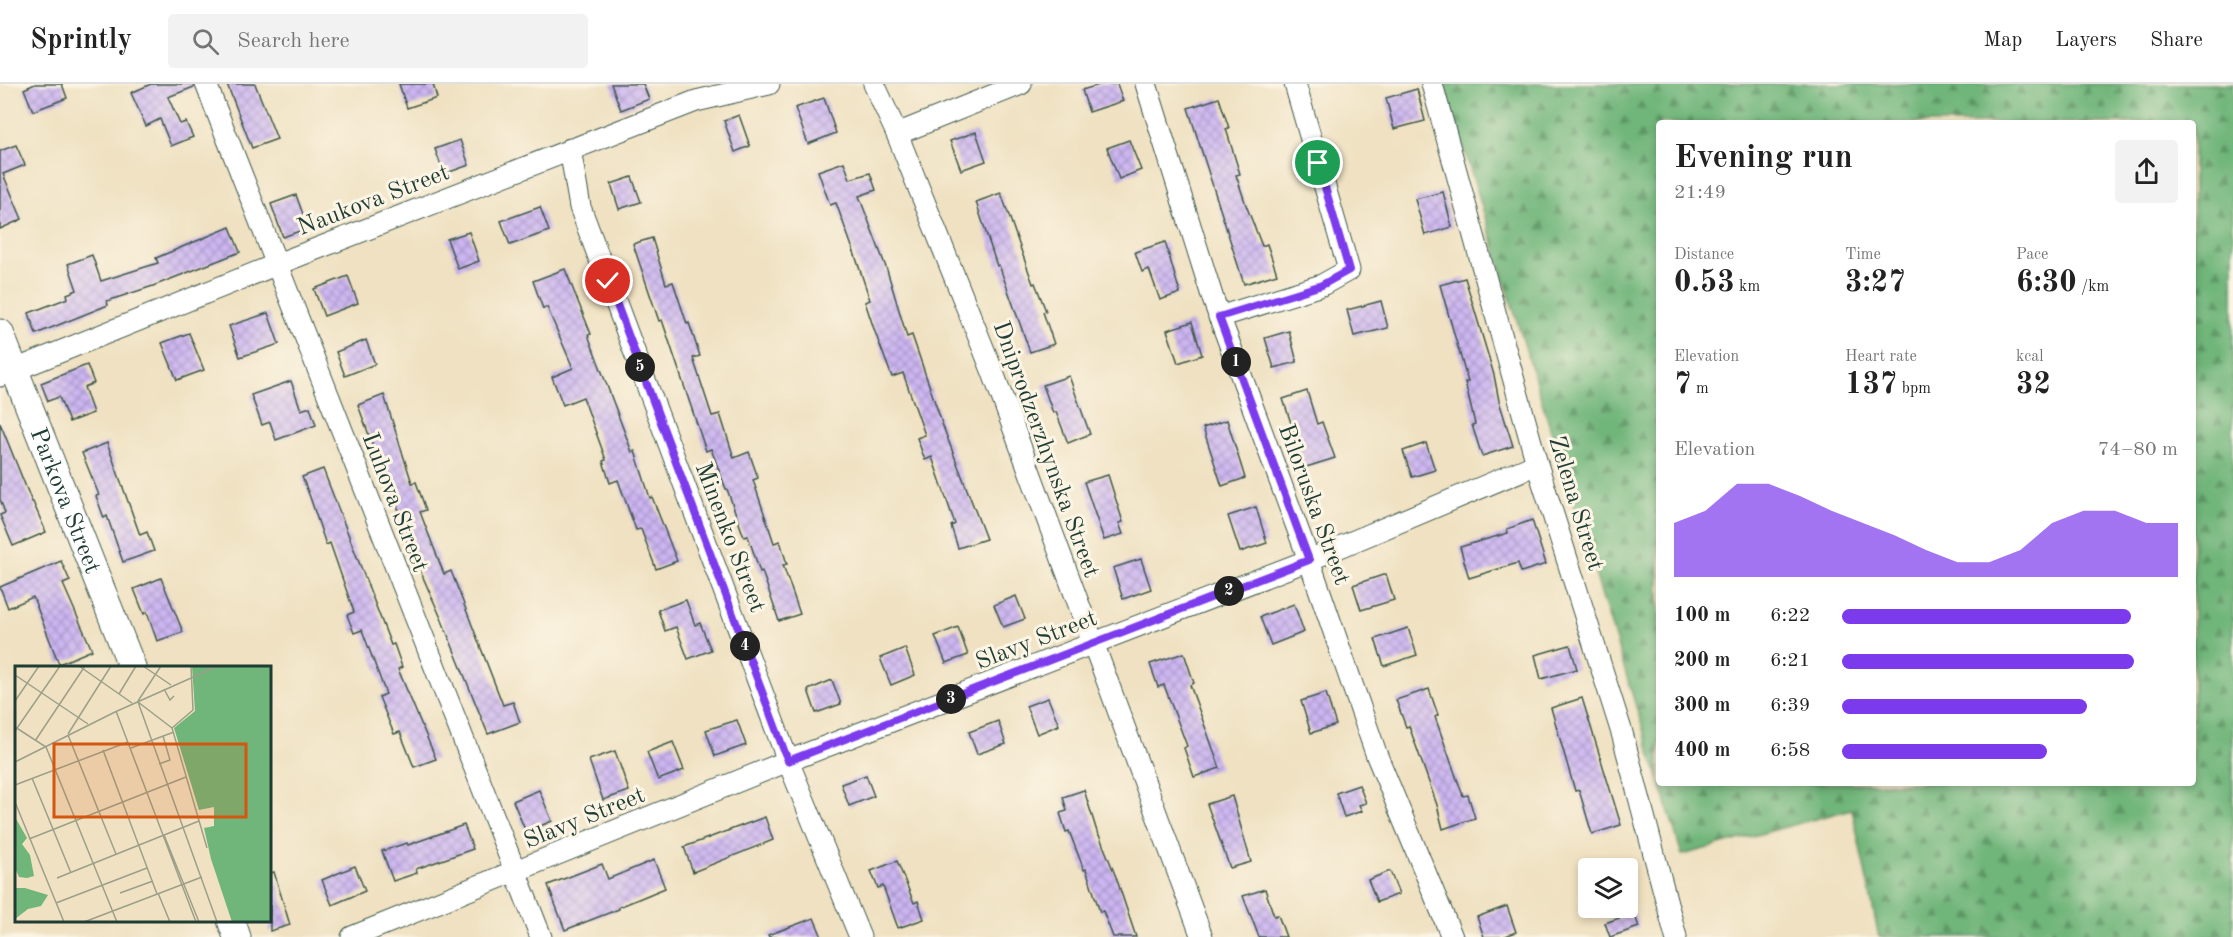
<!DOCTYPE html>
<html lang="en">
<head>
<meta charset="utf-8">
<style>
	body { margin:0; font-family:"Old Standard TT",serif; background:#f2f2f2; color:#222; height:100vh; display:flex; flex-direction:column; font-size:22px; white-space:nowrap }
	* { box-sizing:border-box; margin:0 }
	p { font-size:20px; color:#767676 }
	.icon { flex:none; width:33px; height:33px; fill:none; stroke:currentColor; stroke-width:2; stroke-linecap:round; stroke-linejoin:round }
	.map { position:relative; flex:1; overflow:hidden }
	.drawer { position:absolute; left:1656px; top:36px; width:540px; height:666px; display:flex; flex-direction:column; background:#fff; border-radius:6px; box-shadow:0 3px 9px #0003 }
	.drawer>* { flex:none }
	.controls { position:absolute; left:1578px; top:774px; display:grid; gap:12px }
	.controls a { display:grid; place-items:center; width:60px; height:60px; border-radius:6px; background:#fff; box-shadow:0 3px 9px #0003; font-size:30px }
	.pin { position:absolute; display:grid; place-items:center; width:51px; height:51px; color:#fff; margin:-26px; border:3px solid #fff; border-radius:50%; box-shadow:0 2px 6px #0007 }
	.km { position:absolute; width:30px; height:30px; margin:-15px; border-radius:50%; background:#222; color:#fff; font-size:16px; line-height:30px; text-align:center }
	.round { display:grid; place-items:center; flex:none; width:63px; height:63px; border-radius:6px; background:#f2f2f2 }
	.head { display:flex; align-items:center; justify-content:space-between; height:102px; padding:0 18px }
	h1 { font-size:33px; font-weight:700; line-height:45px }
	.figures { display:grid; grid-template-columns:repeat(3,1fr); gap:9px; height:102px; padding:6px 18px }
	.figures div { display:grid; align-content:center }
	.figures b { font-size:30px; font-weight:700 }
	.figures small { font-size:16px; font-weight:400 }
	.figures p { font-size:16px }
	.chart { height:168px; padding:12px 18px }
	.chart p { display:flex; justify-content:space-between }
	.chart svg { width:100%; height:108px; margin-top:6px; fill:#7c3aed; opacity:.7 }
	ul { padding:0 18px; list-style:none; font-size:20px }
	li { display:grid; grid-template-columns:96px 72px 1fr; align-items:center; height:45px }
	li i { height:15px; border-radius:8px; background:#7c3aed }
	header { display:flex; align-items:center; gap:36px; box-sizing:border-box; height:84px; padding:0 30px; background:#fff; border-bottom:2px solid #e0e0e0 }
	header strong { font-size:28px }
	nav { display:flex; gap:33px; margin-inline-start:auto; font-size:21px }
	.search { width:420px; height:54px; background:#f2f2f2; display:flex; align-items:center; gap:15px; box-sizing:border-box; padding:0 21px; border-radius:6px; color:#767676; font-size:22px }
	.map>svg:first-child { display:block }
	.forest { fill:url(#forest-firs); stroke:#487956; stroke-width:1.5 }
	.building { fill:url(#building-cross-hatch) }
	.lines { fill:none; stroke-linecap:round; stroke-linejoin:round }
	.minor-casing { stroke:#3e5649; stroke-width:23 }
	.tertiary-casing { stroke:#3e5649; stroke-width:29 }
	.minor { stroke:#fff; stroke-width:21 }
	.tertiary { stroke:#fff; stroke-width:27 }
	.route-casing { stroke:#fff; stroke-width:12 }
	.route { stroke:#7c3aed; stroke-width:8 }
	.labels { text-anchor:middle; stroke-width:6; stroke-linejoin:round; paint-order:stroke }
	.street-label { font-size:24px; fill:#1f3d34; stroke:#fcf5e5 }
	.inset-road { fill:none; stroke:#9c9f89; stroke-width:1.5 }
	.view { fill:#d45610; fill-opacity:0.15; stroke:#d45610; stroke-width:3 }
	.inset-edge { fill:none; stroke:#1f3d34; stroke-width:3 }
</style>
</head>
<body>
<header>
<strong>Sprintly</strong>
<div class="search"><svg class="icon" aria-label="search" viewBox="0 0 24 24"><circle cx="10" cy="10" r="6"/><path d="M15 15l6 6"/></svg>Search here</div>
<nav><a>Map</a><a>Layers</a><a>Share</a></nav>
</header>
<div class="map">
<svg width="2233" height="853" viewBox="0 0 2233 853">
	<defs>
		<pattern id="forest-firs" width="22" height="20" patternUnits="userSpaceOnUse" patternTransform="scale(1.5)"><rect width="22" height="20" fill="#70b579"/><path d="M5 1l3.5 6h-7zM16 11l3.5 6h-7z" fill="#5b9464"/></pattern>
		<pattern id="building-cross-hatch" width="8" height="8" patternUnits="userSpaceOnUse" patternTransform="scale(1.5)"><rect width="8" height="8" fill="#cdb6f2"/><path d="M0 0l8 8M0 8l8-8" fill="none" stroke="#a695c5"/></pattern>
	</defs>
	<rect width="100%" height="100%" fill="#fcf5e5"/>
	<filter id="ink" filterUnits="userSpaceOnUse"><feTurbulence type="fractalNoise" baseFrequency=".0167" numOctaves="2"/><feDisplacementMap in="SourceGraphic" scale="12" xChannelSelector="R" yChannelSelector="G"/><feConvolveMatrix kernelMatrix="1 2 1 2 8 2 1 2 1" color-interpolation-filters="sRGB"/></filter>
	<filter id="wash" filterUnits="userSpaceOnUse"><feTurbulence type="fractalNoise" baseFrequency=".008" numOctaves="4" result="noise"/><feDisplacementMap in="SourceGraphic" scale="24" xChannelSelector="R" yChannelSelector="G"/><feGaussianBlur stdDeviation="1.35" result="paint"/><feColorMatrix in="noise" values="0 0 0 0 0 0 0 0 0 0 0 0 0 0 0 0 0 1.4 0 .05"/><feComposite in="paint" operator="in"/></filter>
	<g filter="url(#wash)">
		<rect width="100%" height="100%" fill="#efe1c1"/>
		<path class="forest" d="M1444 0H2233V853H1879L1852 725 1682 771 1660 699H2193V39H1659V697Z"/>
		<g id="blocks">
			<g class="building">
				<path d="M35 0H62L67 14 33 27 24 5Z"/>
				<path d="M151 0H194V3L168 13 180 40 186 38 193 53 171 62 160 35 146 42 131 9Z"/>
				<path d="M227 0H255L277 55 252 64Z"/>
				<path d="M399 0H433L437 14 407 24Z"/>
				<path d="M611 0H643L649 15 621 26Z"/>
				<path d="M1102 0H1117L1123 17 1089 28 1082 6Z"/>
				<path d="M1417 5 1425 37 1394 45 1386 14Z"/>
				<path d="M824 14 836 49 808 60 795 24Z"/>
				<path d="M1219 14 1229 44 1226 45 1240 90 1236 91 1246 121 1262 162 1267 160 1277 190 1244 200 1188 24Z"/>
				<path d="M739 31 750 62 735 68 724 37Z"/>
				<path d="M976 48 986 77 961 86 950 57Z"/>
				<path d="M460 56 469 81 444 90 435 65Z"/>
				<path d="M1129 56 1141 86 1119 95 1107 64Z"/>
				<path d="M16 61 25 81 3 90 22 135 0 145V67Z"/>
				<path d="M844 78 850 95 870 89 876 106 859 112 887 186 907 253 912 251 944 345 986 455 958 464 951 442 955 440 932 373 925 376 917 354 925 351 903 289 892 293 875 248 865 218 870 216 855 171 836 119 830 121 818 87Z"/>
				<path d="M632 93 641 118 619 125 611 100Z"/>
				<path d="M1443 108 1452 143 1425 151 1415 115Z"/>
				<path d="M1001 109 1033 200 1035 199 1046 227 1043 228 1054 260 1030 268 999 181 997 182 976 118Z"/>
				<path d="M296 111 308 144 283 153 271 120Z"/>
				<path d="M540 123 549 147 510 161 501 137Z"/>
				<path d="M230 143 240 168 153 202 107 217 108 221 36 250 29 229 68 214 67 210 77 206 68 180 92 171 101 197 158 179 156 174Z"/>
				<path d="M469 148 479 177 458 185 447 155Z"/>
				<path d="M652 154 666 200 673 198 687 240 689 239 700 272 693 274 712 332 720 330 734 374 749 368 758 394 753 396 774 459 780 457 787 480 783 481 800 530 779 537 762 487 760 488 748 452 744 453 727 405H726L711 365 706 367 662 236 659 237 633 160Z"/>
				<path d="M1165 158 1180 209 1160 216 1149 185 1142 188 1135 168Z"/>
				<path d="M565 185 591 250 588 251 632 368 635 367 650 414 652 413 677 477 656 485 641 445 636 446 618 396 610 399 603 377 606 376 583 313 563 321 552 293 573 284 547 223 543 225 533 197Z"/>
				<path d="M348 192 358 219 324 232 314 205Z"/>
				<path d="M1465 194 1494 291 1499 317 1513 362 1482 372 1472 341 1475 340 1465 298H1468L1440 201Z"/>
				<path d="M1381 217 1388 244 1354 252 1347 226Z"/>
				<path d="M268 229 279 260 240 273 229 242Z"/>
				<path d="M1192 238 1202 271 1178 279 1167 246Z"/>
				<path d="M1289 247 1297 278 1274 284 1265 254Z"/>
				<path d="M189 249 204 286 177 296 162 259Z"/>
				<path d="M366 256 375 280 345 292 336 268Z"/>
				<path d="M87 281 94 299 84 303 93 329 69 338 59 313 48 317 41 299Z"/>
				<path d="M1069 292 1090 350 1068 359 1056 328 1053 329 1043 301Z"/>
				<path d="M291 297 301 326 310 323 316 341 276 356 270 338 262 341 251 311Z"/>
				<path d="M1307 307 1317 340 1322 338 1335 374 1303 384 1291 349 1294 348 1283 315Z"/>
				<path d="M384 311 412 399 416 398 426 426 420 428 444 490 451 487 503 621 513 618 520 638 488 650 441 534 418 482 415 483 405 455 409 454 383 383 381 384 358 321Z"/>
				<path d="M1227 336 1245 394 1222 402 1203 344Z"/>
				<path d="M0 339 32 418H33L46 448 13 462 0 431 5 429 0 415Z"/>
				<path d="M107 359 140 451 147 448 154 467 123 478 107 432 104 434 96 412 99 411 82 369Z"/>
				<path d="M1426 359 1435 386 1412 393 1403 367Z"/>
				<path d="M323 385 391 561 394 560 402 583 398 585 436 675 414 683 400 648 394 650 379 613 386 610 362 546 354 549 347 531 354 528 330 459 326 461 310 413 302 393Z"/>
				<path d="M1108 391 1123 438 1119 439 1123 450 1104 456 1084 398Z"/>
				<path d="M1256 423 1267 459 1240 468 1228 432Z"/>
				<path d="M1532 436 1546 480 1521 488 1518 479 1469 494 1460 463 1508 449 1507 445Z"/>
				<path d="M1141 475 1151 505 1123 515 1113 484Z"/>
				<path d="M61 477 70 497 63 500 92 566 59 580 33 513 8 524 0 503Z"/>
				<path d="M1386 490 1394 516 1361 526 1353 501Z"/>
				<path d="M161 494 183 548 157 557 147 528 144 530 134 505Z"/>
				<path d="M1016 512 1025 535 1003 543 994 521Z"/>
				<path d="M686 516 695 541 700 539 711 566 688 575 676 543 665 547 658 526Z"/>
				<path d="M1294 520 1304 548 1271 561 1260 533Z"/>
				<path d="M958 543 968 571 946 579 935 552Z"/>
				<path d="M1408 544 1417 571 1384 582 1375 555Z"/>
				<path d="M1570 561 1577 585 1541 595 1535 571Z"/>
				<path d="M905 564 915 591 891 601 880 574Z"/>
				<path d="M1184 569 1194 599 1190 601 1220 684 1194 693 1184 664 1187 662 1164 601 1158 603 1150 580Z"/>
				<path d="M832 596 841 620 816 629 808 606Z"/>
				<path d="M1429 605 1438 631 1435 633 1463 712 1468 711 1475 734 1443 745 1437 721 1409 642 1406 643 1396 616Z"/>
				<path d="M1326 609 1336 641 1311 649 1301 617Z"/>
				<path d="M1048 614 1059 641 1037 650 1026 622Z"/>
				<path d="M1582 614 1621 741 1592 750 1579 706 1575 707 1551 624Z"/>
				<path d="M737 636 746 661 715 672 706 646Z"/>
				<path d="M998 637 1006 660 977 670 969 648Z"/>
				<path d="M673 658 684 686 658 696 647 668Z"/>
				<path d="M615 667 629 707 603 716 589 676Z"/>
				<path d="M866 691 874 712 849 722 841 700Z"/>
				<path d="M1359 701 1366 719 1359 721 1362 727 1344 733 1336 709Z"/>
				<path d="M539 706 552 737 526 748 513 717Z"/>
				<path d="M1084 706 1098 751H1099L1116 793 1136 853H1113L1103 827 1100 828 1086 785 1084 786 1069 747 1066 748 1060 729 1067 727 1063 713Z"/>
				<path d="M1232 712 1251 778 1230 784 1207 720Z"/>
				<path d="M765 733 773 756 693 788 684 763Z"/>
				<path d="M464 741 473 765 416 785 417 789 393 797 382 767 407 759 408 761Z"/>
				<path d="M654 776 665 804 619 823V825L565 846 548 801 602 780 608 795Z"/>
				<path d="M897 777 914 819 918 817 924 835 898 844 883 802 878 804 871 787Z"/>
				<path d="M355 782 365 807 332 821 322 796Z"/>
				<path d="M1390 787 1399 810 1377 818 1368 796Z"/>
				<path d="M274 788 290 841 270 847V789Z"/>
				<path d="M1265 805 1274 832 1278 831 1286 853H1259L1243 812Z"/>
				<path d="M1507 822 1516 848 1503 853H1484L1477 833Z"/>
				<path d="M1634 829 1639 843 1610 853 1605 839Z"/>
				<path d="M814 834 822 853H769L768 851Z"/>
			</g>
		</g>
	</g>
	<g filter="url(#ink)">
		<use href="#blocks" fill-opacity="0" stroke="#3e5649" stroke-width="1.5"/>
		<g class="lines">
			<g class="minor-casing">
				<g id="minor">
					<path d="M206 0 541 853"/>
					<path d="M874 0 897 50 992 286 1202 853"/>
					<path d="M1146 0 1213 215 1309 476 1377 672 1452 853"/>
					<path d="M1432 0 1537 380 1622 649 1676 853"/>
					<path d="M897 50 1021 0"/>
					<path d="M570 65 580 123 788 677 860 853"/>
					<path d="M1219 233 1322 201 1349 186 1295 0"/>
					<path d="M0 292 275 181 696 17 769 0"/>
					<path d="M352 853 788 677 1309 476 1537 380"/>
				</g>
			</g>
			<g class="tertiary-casing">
				<g id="tertiary">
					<path id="s1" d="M0 249 132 583"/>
					<path d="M231 836 237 853"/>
				</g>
			</g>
			<use href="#minor" class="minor"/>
			<use href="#tertiary" class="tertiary"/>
		</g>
	</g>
	<g class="lines" filter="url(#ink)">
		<g class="route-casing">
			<path id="route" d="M608 197 788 677 1309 476 1219 233 1322 201 1349 186 1318 79"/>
		</g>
		<use href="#route" class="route"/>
	</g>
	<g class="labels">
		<g class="street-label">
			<text transform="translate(373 115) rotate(-21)" y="8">Naukova Street</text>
			<text transform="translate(1047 365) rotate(70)" y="8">Dniprodzerzhynska Street</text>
			<text dy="8" stroke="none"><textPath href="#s1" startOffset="180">Parkova Street</textPath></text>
			<text transform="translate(396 418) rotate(69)" y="8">Luhova Street</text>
			<text transform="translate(1577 419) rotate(73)" y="8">Zelena Street</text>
			<text transform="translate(1315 420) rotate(70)" y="8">Biloruska Street</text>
			<text transform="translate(731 453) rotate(69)" y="8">Minenko Street</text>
			<text transform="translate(1036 555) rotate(-21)" y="8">Slavy Street</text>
			<text transform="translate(584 733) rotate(-22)" y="8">Slavy Street</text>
		</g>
	</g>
	<g transform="translate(15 582)">
		<rect width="256" height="256" fill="#efe1c1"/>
		<path d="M177 0H256V256H217L196 193 189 162 199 160V141L184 144 159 62 180 45ZM0 151 12 172 7 178 15 189 19 210 12 212 4 211 0 202ZM0 222H10L33 229 26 240 13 243 0 253Z" fill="#70b579"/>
		<path class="inset-road" d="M64 0 117 37M128 0 156 19M176 0 178 44 157 62 192 182M0 9 73 58M149 23 155 34 159 30M104 28 121 0M0 35 24 0M123 35 146 0M123 36 202 256M123 36 157 62M101 45 181 256M0 61 31 81 102 256M0 65 45 0M53 68 96 0M53 69 101 188M20 75 70 0M116 82 159 66M88 84 142 228M0 96 100 46 203 0M144 98 155 94 148 70M17 112 56 207M0 119 113 76M0 136 49 256M149 169 184 256M14 173 171 111M42 212 184 155M105 227 138 215M143 227 155 256M41 237 132 202M69 256 187 211"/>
		<path class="view" d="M39 78H231V151H39Z"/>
		<rect width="256" height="256" class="inset-edge"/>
	</g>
</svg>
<div class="controls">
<a><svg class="icon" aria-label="layers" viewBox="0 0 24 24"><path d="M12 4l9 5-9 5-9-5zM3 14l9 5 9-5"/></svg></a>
</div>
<div class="pin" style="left:1318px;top:79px;background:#1e9e55"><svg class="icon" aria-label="arrive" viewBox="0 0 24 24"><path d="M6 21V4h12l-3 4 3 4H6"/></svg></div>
<div class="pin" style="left:608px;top:197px;background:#d93025"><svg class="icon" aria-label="check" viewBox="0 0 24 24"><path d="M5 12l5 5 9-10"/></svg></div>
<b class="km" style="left:1236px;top:278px">1</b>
<b class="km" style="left:1229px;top:507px">2</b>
<b class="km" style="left:951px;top:615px">3</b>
<b class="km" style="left:745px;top:562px">4</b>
<b class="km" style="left:640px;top:283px">5</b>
<section class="drawer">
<div class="head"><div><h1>Evening run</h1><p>21:49</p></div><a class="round"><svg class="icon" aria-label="share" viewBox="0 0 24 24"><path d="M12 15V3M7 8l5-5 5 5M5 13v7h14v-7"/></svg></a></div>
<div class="figures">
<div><p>Distance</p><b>0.53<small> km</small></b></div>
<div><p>Time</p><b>3:27</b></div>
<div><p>Pace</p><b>6:30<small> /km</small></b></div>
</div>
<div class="figures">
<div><p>Elevation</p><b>7<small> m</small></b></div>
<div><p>Heart rate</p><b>137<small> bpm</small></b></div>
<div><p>kcal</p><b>32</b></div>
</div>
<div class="chart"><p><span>Elevation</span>74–80 m</p>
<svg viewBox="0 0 160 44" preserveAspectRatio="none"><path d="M0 44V22L10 17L20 6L30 6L40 11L50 17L60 22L70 27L80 33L90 38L100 38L110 33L120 22L130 17L140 17L150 22L160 22V44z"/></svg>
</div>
<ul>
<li><b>100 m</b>6:22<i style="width:86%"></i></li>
<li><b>200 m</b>6:21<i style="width:87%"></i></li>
<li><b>300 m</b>6:39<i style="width:73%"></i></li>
<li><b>400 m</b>6:58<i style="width:61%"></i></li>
</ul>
</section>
</div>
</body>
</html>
